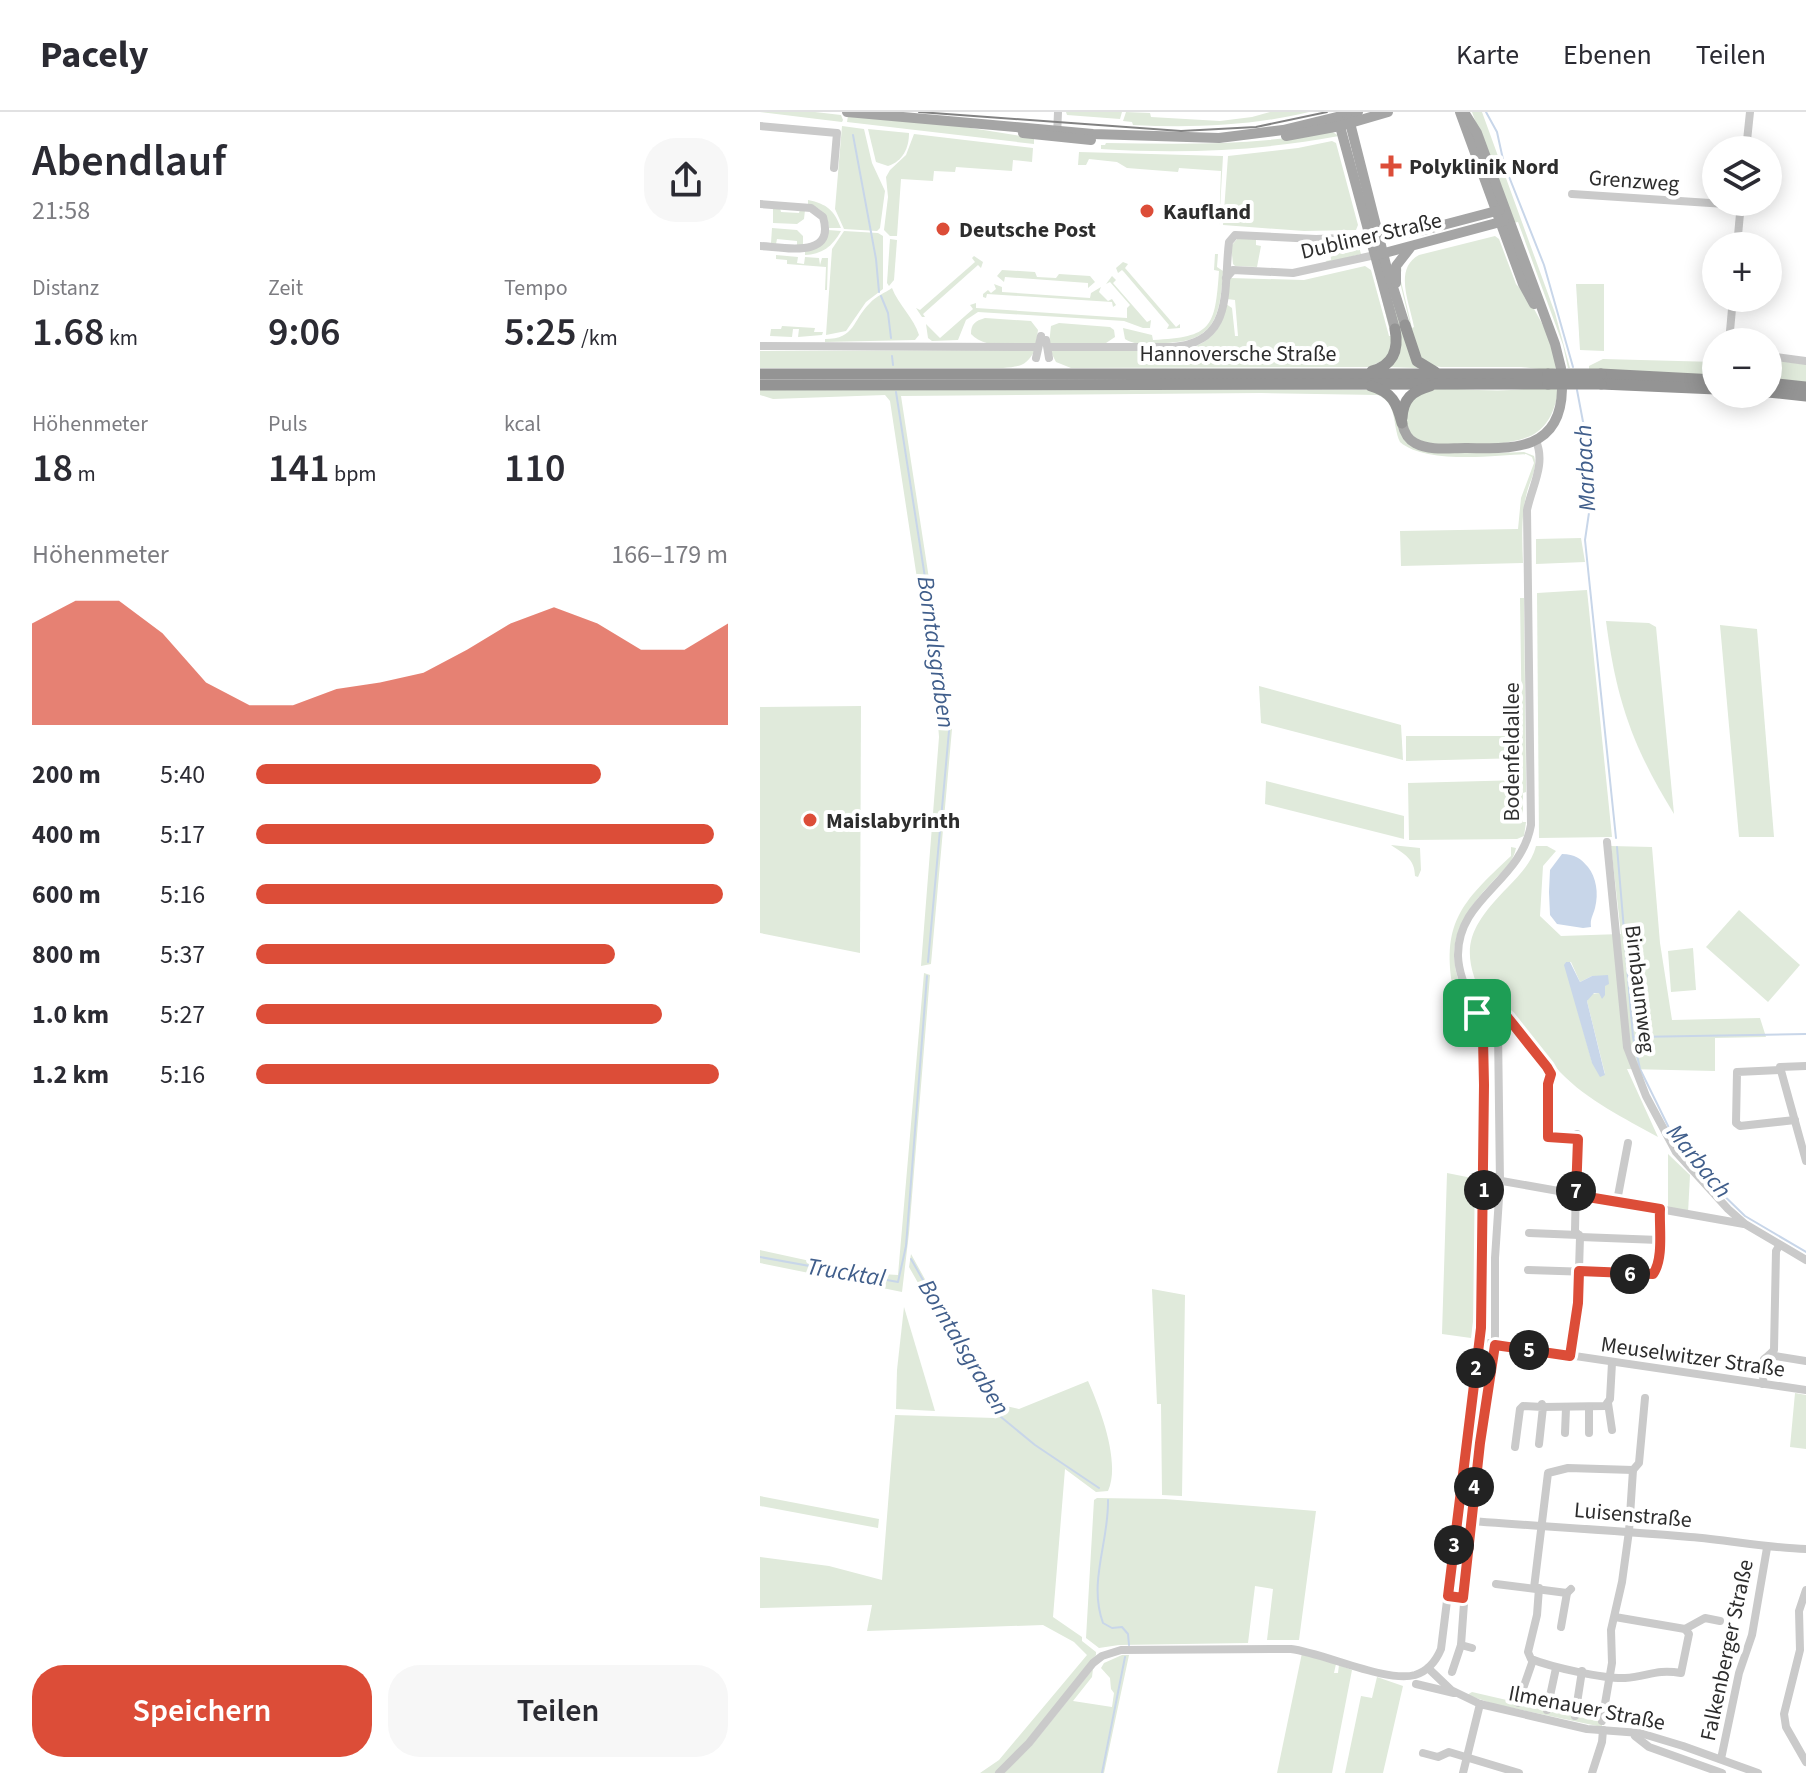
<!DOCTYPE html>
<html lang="de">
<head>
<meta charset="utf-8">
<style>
	body { margin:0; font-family:"Source Sans 3",sans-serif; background:#f7f7f7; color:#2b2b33; height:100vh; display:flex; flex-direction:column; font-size:30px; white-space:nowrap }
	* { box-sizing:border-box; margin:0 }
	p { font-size:26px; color:#7c7c81 }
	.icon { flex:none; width:44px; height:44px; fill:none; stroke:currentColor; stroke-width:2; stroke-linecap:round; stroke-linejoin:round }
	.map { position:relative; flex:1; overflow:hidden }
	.panel { display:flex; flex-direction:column; background:#fff; width:760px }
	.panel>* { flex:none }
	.controls { position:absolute; left:942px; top:24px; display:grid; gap:16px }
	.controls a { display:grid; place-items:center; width:80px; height:80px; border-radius:50%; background:#fff; box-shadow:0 4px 20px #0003; font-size:40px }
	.pin { position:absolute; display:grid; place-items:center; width:68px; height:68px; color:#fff; margin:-34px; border-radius:16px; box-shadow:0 4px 12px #0006 }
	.km { position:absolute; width:40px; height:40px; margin:-20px; border-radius:50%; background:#222; color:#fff; font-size:22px; line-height:40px; text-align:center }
	.round { display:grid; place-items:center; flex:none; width:84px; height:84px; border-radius:32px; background:#f7f7f7 }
	.head { display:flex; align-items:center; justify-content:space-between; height:136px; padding:0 32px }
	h1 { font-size:44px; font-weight:600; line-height:60px }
	.metrics { display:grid; grid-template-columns:repeat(3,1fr); gap:12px; height:136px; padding:8px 32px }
	.metrics div { display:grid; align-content:center }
	.metrics b { font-size:40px; font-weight:600 }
	.metrics small { font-size:22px; font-weight:400 }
	.metrics p { font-size:22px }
	.chart { height:224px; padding:16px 32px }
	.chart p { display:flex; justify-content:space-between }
	.chart svg { width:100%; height:144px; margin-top:8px; fill:#dc4d38; opacity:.7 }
	.primary-button { display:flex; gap:16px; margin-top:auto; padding:16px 32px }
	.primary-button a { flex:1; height:92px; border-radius:32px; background:#dc4d38; color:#fff; font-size:32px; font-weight:600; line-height:92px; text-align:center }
	.primary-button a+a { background:#f7f7f7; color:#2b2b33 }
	ul { padding:0 32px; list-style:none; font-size:26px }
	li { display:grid; grid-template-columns:128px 96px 1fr; align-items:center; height:60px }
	li i { height:20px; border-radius:10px; background:#dc4d38 }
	header { display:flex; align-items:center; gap:48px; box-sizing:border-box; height:112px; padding:0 40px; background:#fff; border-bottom:2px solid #e1e1e2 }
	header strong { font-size:38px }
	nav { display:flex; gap:44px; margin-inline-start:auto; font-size:28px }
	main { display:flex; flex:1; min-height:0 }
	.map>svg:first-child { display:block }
	.green { fill:#e0eadb; fill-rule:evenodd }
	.water { fill:#c8d6e9 }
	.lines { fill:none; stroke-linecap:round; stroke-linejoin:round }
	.stream { stroke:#c8d6e9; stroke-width:2 }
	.minor { stroke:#cacaca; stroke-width:8 }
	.major { stroke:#a5a5a5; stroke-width:10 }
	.highway { stroke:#949494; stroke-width:11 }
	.tram { stroke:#828282; stroke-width:2 }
	.minor-bridge { stroke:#cacaca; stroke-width:8 }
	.highway-bridge { stroke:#949494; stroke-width:11 }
	.route-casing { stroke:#fff; stroke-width:16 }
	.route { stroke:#dc4d38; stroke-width:10 }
	.poi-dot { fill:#dc4d38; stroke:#fff; stroke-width:3 }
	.labels { text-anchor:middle; stroke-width:8; stroke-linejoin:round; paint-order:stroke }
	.poi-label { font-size:22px; font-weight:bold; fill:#2d2d2d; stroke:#fff; text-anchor:start }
	.street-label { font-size:22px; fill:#2d2d2d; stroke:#fff }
	.water-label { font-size:24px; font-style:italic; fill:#405e8b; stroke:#fff }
</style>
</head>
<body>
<header>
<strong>Pacely</strong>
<nav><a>Karte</a><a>Ebenen</a><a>Teilen</a></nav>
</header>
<main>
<section class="panel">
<div class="head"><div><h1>Abendlauf</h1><p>21:58</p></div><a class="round"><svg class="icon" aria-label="share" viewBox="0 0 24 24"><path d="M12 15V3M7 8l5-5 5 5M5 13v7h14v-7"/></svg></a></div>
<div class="metrics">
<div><p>Distanz</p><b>1.68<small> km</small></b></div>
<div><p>Zeit</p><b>9:06</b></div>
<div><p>Tempo</p><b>5:25<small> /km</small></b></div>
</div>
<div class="metrics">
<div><p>Höhenmeter</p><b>18<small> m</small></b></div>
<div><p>Puls</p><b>141<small> bpm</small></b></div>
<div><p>kcal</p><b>110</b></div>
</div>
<div class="chart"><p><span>Höhenmeter</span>166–179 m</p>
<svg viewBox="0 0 160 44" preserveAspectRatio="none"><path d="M0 44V13L10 6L20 6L30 16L40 31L50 38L60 38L70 33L80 31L90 28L100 21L110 13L120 8L130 13L140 21L150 21L160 13V44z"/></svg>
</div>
<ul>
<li><b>200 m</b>5:40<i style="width:73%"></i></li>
<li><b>400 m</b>5:17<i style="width:97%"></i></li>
<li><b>600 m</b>5:16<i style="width:99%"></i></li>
<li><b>800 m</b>5:37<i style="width:76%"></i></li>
<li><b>1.0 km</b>5:27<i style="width:86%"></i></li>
<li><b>1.2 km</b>5:16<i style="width:98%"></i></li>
</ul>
<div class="primary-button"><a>Speichern</a><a>Teilen</a></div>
</section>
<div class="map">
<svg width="1046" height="1661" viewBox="0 0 1046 1661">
	<rect width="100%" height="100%" fill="#fff"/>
	<g class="green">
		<path d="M0 0H55L81 3 83 8 82 10Z"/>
		<path d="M306 0H362L360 7 307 3Z"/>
		<path d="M366 0 390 1 391 5 460 9 492 5 510 0H549C491 14 432 16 373 13L372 10 363 9Z"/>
		<path d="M712 0H722L795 201 810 256H808L803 233 758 110 753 111Z"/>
		<path d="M88 4 192 13 274 26V32L87 10Z"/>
		<path d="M82 14 104 17 112 51 125 79 120 116 117 119 84 117 75 97Z"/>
		<path d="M108 17 149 21C149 36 143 49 128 54L116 50Z"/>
		<path d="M571 19 579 24C499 39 422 42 341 37V33H345L346 31C422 32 496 34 571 19Z"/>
		<path d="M154 22 273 36 272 50 253 48 252 59 196 55 195 60 174 59 173 69 141 67 137 124H130L124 118 128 85 126 65 130 58 146 43Z"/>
		<path d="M572 29 576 31 598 113 596 118 544 119 463 113 468 44 538 36Z"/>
		<path d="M319 40 463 44 459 115 461 59 419 56 418 60 367 56 357 50 329 47 326 53H318Z"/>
		<path d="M48 88C67 92 74 98 81 116H69C68 103 61 95 48 93Z"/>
		<path d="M13 95 20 96 21 100 39 101 40 97 45 98 44 107 37 112 13 111Z"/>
		<path d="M12 116 37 118 43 124V133H37V129L17 127 16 132 11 131Z"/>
		<path d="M68 118 81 119C73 134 61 143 45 143V139Z"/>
		<path d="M84 119 118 121 123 124V177L106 190 86 219 66 223 72 137Z"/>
		<path d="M735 124 739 127 756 172 768 186 789 224 797 256 788 258 761 255H681L669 253 658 245 639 166 643 151 640 165 652 216 654 215C650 192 633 157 659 143Z"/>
		<path d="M478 126H496V133L501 134 497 155 475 154 473 152 471 134Z"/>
		<path d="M130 127 137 128 134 168 129 174 127 171Z"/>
		<path d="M597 129 601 142 567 151 566 149 571 148 570 131 564 130Z"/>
		<path d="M455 142H458L457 155 463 159C460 206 455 231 401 231 389 231 375 234 365 227L363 216 392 223 393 228C452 225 455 216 459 159L454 158Z"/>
		<path d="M16 143 38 145 37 151 44 152 45 145 59 146 60 153 62 146H68L67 178H65L66 155 27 152V148L16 147Z"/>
		<path d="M214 144 223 150 221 156 218 153 163 202 165 205H162L156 196 160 198 215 150 212 146Z"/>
		<path d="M363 150 368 152 365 156 416 215 420 212V216L407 217 409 213 364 160 362 158 358 161 356 156Z"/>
		<path d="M623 152 658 255V256L629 255 635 247Z"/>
		<path d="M605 154 611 158 629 224H631L614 154 633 223 630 245 609 255 311 256 296 250 290 238 428 237C451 230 463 216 466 192L472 196 475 224H478L475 188 467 187 470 166 544 168Z"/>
		<path d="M242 158 275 160 277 165 296 166 299 162 330 164 335 170 328 176V171L245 165 244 170 237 164Z"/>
		<path d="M352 164 356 168 353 171 387 210 391 208 390 216H383L364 209 218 200 206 208 198 228 172 229 168 226 166 212 180 226 213 197 210 193 216 191V196L367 206V196L370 193 350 170 346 172Z"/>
		<path d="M234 172 242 175V180L330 186 331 181 341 175 339 180 348 189 352 187 356 193 353 195 352 190 227 182 226 186 223 185V182L228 178 231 181 236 177Z"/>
		<path d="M816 172H844V239L820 238Z"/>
		<path d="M132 176C138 192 154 206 159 223L155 228 65 230V227C96 227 92 208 110 191 116 184 125 181 132 176Z"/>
		<path d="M225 206 271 209 278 218 276 232C257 232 225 238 211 222 211 212 215 209 225 206Z"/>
		<path d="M299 211 350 215 354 218 355 225 346 231 289 232 291 214Z"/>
		<path d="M22 214 55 216 54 220H63L62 223 38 225 39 217H33L32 225 10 224 11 217H21Z"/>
		<path d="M275 238C266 254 262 254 243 256H0V239Z"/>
		<path d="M843 247 956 250V264L829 257V254Z"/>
		<path d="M1008 248 1046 252V271L1008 267Z"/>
		<path d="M771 276 799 277C795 294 792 309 777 320 759 335 677 339 657 327 636 315 647 285 666 278 675 275 687 277 697 277 722 278 746 280 771 276Z"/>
		<path d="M0 277 616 278 629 285 645 328 738 341 764 340 774 344C778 356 770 368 767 380 761 403 762 427 763 451L641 454 640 419 758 417 761 386 774 351 772 345 766 342C733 344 665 352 640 330 632 313 638 292 618 283L501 281 141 284 192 617 171 852 161 854 179 625 177 598 130 289 125 283 13 287 0 283Z"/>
		<path d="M821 426 825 450 776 452V427Z"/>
		<path d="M827 478 852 725 779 726 777 481Z"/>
		<path d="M760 486H764L766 668V680L763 681V710H766L764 724 757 727 649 728 648 671 763 668 762 646 646 649V624H762Z"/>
		<path d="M846 509 889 511 896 515 914 702C872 634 856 587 846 509Z"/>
		<path d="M960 513 997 517 1014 725H979Z"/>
		<path d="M499 574 641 613 643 648 501 611Z"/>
		<path d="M101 594 100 841 0 821V595Z"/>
		<path d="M506 669 644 704V727L505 692Z"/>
		<path d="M631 733 660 736 661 758 658 765 655 764C655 747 644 742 631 733Z"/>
		<path d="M776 734H787L796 739 783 754 780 804 801 824 861 822 851 734 892 735 900 831 912 908 1000 906 1006 925 955 926V959L867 957 898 1025C864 1006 828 989 800 960 782 941 766 918 750 897H728C699 840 704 820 748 775 760 763 772 750 776 734ZM806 850H811L820 870 832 864H848L839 881 831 882 827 889 845 962 832 950 805 853Z"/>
		<path d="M751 735 756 736C754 748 745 757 736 766 713 790 690 817 695 853 696 864 701 873 702 884L696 888 688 887 694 883C680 811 701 791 751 744Z"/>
		<path d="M979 798 1040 853 1008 890 946 835Z"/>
		<path d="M933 836 936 878 911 880 908 839Z"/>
		<path d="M164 861 170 863 149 1121 142 1180 0 1151V1138L105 1161 138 1163Z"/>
		<path d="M908 1042 930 1063 928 1101 908 1097Z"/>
		<path d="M687 1061 717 1067 715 1193 711 1226 682 1222Z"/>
		<path d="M151 1142 177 1189 189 1202 230 1273 246 1294 259 1297 328 1269C340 1296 361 1350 348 1379L336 1380 305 1357 293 1505 322 1525V1529L336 1540V1543L267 1628 235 1661H220L239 1648 327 1543 314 1530 283 1513 107 1519 112 1493 0 1496V1445L69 1454 122 1468 135 1303 235 1306 149 1155Z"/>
		<path d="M392 1177 425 1183 422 1384 402 1383 401 1292H397Z"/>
		<path d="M144 1195 175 1299 136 1297 137 1258Z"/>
		<path d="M1035 1281 1046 1283V1337L1030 1335Z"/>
		<path d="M0 1384 119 1407 118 1416 0 1394Z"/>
		<path d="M337 1386 405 1387 556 1399 539 1528H507L513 1477 495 1474 488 1531 359 1533 339 1536 326 1526 334 1388Z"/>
		<path d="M542 1541 576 1552 574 1561H578L579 1553 592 1558 572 1661H517Z"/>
		<path d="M362 1543H369L344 1661H244L273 1632 333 1557 332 1565 313 1589 352 1595 354 1581 351 1577 350 1566 341 1556 344 1551Z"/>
		<path d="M617 1565 643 1574 623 1661H585L601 1584 612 1586Z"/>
		<path d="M712 1580 842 1610V1615L734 1592 707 1583Z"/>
	</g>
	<g class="water">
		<path d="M802 742C815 742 821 747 828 755 836 765 839 781 835 796 833 804 830 806 831 815L823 816 797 812 790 803 789 780 790 758Z"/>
		<path d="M806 850H810L820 870 832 864 848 863 849 872 845 874V883L842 887 839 881H834L827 889 845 963 840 965 832 951 804 853Z"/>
	</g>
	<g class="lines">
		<g class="stream">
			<path d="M726 0 737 20 744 52 784 153 813 255"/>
			<path d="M93 23 116 147 119 180"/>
			<path d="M121 184 128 201 131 226"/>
			<path d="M132 244 133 253"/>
			<path d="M817 278 824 315 821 334 829 353 825 372 830 394 825 428 856 726"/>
			<path d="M136 280 189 619 168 850"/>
			<path d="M857 735 873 925 880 957 911 1020 952 1072 985 1104 1046 1140"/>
			<path d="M874 925 1046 922"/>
			<path d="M0 1145 138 1170 146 1134 167 864"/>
			<path d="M151 1147 241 1305 275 1333 339 1376"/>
			<path d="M348 1388C349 1430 328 1470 343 1511L352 1516 362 1515 368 1522 369 1533"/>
			<path d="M342 1661 365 1545"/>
		</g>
		<g class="minor">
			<path d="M0 14 77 21 74 56"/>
			<path d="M297 24 298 0"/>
			<path d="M986 38 990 0"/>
			<path d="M812 82 981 93"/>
			<path d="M0 92 51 96 63 105C76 148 23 135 0 134"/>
			<path d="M977 134 981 91"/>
			<path d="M466 166 473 158 533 161 615 143"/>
			<path d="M969 230 973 186"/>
			<path d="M0 234 276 235"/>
			<path d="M290 235H413C475 230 463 177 469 130L475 123 556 127 611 125"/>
			<path d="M1008 244 1046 249"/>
			<path d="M847 730 867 935 886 984 916 1040 968 1097 985 1112 1046 1148"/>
			<path d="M717 901 725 899 743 902 787 955 791 962 788 972V1025L818 1027"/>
			<path d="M1046 954 1020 955 1046 1049"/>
			<path d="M1021 958 977 960 976 1011 980 1014 1035 1008"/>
			<path d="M725 1066 984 1112"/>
			<path d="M857 1089 868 1031"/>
			<path d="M769 1121 819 1123"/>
			<path d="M820 1125 899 1128"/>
			<path d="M768 1158 893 1162 897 1154 900 1097"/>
			<path d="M720 1230 1046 1278"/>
			<path d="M1009 1243 1014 1238 1016 1139 1019 1134"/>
			<path d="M810 1244 818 1191 820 1125 815 1119 817 1022"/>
			<path d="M1003 1272 1004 1247 1009 1243 1046 1249"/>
			<path d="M848 1291 852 1318"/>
			<path d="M782 1292 783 1295 845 1294 850 1287 852 1251"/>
			<path d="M829 1296V1321"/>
			<path d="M805 1321 806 1296"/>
			<path d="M755 1335 760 1297 763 1294 783 1295 779 1332"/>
			<path d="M697 1408C774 1414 852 1418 930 1425 969 1428 1007 1436 1046 1437"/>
			<path d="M736 1472 807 1481 811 1477"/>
			<path d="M774 1476 788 1361 808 1356 873 1358"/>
			<path d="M779 1476 777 1503 768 1540 771 1547C791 1555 844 1567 865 1566 889 1564 896 1557 921 1561L929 1522 925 1517 855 1505"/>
			<path d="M1046 1478 1039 1499 1040 1538 1024 1602 1026 1615 1046 1650"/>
			<path d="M801 1515 807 1481"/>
			<path d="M925 1517 945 1506 960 1509"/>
			<path d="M701 1533 712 1536"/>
			<path d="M668 1556 691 1578 720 1592 827 1617 880 1621 923 1634 998 1661"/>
			<path d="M692 1560 701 1533 710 1408 728 1270 735 1237V1146L740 1071 738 919 743 902"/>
			<path d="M656 1572 694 1581"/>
			<path d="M758 1591 773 1548"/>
			<path d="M787 1598 796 1556"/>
			<path d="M815 1604 822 1559"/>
			<path d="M842 1609 852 1551 851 1518 862 1470 869 1419 873 1358 879 1351 885 1286"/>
			<path d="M875 1624 889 1635 962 1661"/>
			<path d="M663 1641 678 1645 689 1640 759 1661"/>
			<path d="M961 1647 979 1561 992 1523 1007 1436"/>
			<path d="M239 1661 269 1631 333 1551 342 1544 361 1538 531 1537C564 1541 626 1571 655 1563 668 1559 676 1549 681 1537L721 1216 725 1056 723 926C720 897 699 874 698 844 697 786 761 770 771 713L767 398C772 374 786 352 776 329"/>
			<path d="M703 1661 720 1592"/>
			<path d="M832 1661 842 1630 843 1618"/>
		</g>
		<g class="major">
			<path d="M87 0 333 22 459 26 523 18 598 0"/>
			<path d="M700 0 763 172 774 192"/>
			<path d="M704 0 717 21 795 232 801 256"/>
			<path d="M578 7 635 217"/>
			<path d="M589 7 626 153 645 213"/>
			<path d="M263 21 331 28"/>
			<path d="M526 24 580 14 628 0"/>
			<path d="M615 125 664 118 740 98"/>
			<path d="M617 143 744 109"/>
			<path d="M636 171V154L650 136"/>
			<path d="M642 311C644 320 647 327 655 331 670 339 689 336 705 336 753 337 801 339 802 277"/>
		</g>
		<g class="highway">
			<path d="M645 213 657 249 675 260"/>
			<path d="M612 259C633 253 639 238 635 217"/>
			<path d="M0 262H788"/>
			<path d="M841 262 956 268"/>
			<path d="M1008 271 1046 275"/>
			<path d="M841 272 956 277"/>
			<path d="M0 273 788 272"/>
			<path d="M611 274C632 280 637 291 642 311"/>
			<path d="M1008 280 1046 284"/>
			<path d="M642 306C643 287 652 279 670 274"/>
		</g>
		<path class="tram" d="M159 0 421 19 496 15 567 0"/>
		<g class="minor-bridge">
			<path d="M286 228 289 246"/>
			<path d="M276 246 281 224"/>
		</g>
		<g class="highway-bridge">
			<path d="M788 262H841"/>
			<path d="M788 272H841"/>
		</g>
	</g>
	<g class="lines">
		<g class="route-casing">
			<path id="route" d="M725 899 743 902 748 906 787 955 791 962 788 972V1025L818 1027 816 1083 900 1097C899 1115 904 1147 893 1162L819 1159 818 1191 810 1244 735 1233 720 1331 703 1486 688 1484 721 1216 724 973 723 926 717 901Z"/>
		</g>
		<use href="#route" class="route"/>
	</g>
	<g class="poi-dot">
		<path d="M627 42h8v8h8v8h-8v8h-8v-8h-8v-8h8z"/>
		<circle cx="387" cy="99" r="8"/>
		<circle cx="183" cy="117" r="8"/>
		<circle cx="50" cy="708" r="8"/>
	</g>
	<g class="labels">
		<g class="poi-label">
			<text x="649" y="62">Polyklinik Nord</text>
			<text x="403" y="107">Kaufland</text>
			<text x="199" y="125">Deutsche Post</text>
			<text x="66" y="716">Maislabyrinth</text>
		</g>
		<g class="street-label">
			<text transform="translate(874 68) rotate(4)" y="8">Grenzweg</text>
			<text transform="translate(611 123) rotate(-13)" y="8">Dubliner Straße</text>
			<text x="478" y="249">Hannoversche Straße</text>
			<text transform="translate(751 640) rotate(-90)" y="8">Bodenfeldallee</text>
			<text transform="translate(881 877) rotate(83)" y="8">Birnbaumweg</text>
			<text transform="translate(933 1244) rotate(8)" y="8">Meuselwitzer Straße</text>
			<text transform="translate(873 1402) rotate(5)" y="8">Luisenstraße</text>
			<text transform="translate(966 1538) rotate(-78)" y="8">Falkenberger Straße</text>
			<text transform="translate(827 1595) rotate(11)" y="8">Ilmenauer Straße</text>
		</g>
		<g class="water-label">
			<text transform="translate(825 356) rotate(-93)" y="8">Marbach</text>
			<text transform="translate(176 540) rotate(82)" y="8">Borntalsgraben</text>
			<text transform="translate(939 1049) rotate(51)" y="8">Marbach</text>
			<text transform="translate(86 1160) rotate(9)" y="8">Trucktal</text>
			<text transform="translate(204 1235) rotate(59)" y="8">Borntalsgraben</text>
		</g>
	</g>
</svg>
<div class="controls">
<a><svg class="icon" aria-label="layers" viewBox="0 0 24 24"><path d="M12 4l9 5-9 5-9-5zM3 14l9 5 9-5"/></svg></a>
<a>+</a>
<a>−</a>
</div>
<div class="pin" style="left:717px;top:901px;background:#1e9e55"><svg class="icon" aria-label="arrive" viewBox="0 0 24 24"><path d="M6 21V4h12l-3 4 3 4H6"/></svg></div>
<b class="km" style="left:724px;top:1078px">1</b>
<b class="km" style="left:716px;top:1256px">2</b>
<b class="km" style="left:694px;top:1433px">3</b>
<b class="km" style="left:714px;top:1375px">4</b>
<b class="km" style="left:769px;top:1238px">5</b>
<b class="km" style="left:870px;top:1162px">6</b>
<b class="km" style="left:816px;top:1079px">7</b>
</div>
</main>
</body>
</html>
